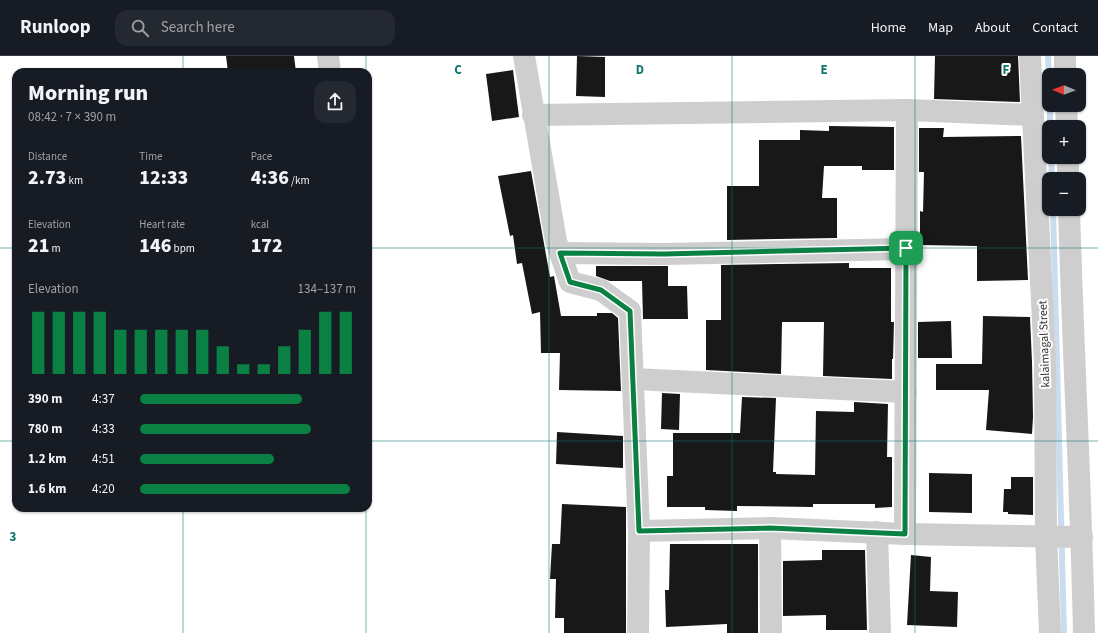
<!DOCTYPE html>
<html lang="en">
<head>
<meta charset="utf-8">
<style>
	body { margin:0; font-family:"Source Sans 3",sans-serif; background:#242831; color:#f1f3f6; height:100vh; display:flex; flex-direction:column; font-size:15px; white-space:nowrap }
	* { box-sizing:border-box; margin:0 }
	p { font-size:13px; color:#9ea1a6 }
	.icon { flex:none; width:22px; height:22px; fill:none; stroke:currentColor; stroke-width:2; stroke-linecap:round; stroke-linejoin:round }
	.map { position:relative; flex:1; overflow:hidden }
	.sheet { position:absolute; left:12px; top:12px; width:360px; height:444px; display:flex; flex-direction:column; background:#171b24; border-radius:12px; box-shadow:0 1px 3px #0004 }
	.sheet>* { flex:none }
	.needle { width:26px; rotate:271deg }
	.tools { position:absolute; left:1042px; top:12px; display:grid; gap:8px }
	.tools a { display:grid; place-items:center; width:44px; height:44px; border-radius:8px; background:#171b24; box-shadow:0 1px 3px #0004; font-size:20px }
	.pin { position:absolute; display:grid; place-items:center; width:34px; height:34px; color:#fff; margin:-17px; border-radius:8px; box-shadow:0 2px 6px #0006 }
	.round { display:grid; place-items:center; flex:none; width:42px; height:42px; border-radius:12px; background:#242831 }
	.head { display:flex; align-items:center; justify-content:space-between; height:68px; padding:0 16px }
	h1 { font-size:22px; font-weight:800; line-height:30px }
	.figures { display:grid; grid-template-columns:repeat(3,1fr); gap:6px; height:68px; padding:4px 16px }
	.figures div { display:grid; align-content:center }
	.figures b { font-size:20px; font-weight:800 }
	.figures small { font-size:11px; font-weight:400 }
	.figures p { font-size:11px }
	.chart { height:112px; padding:8px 16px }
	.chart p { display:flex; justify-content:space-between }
	.chart svg { width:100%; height:72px; margin-top:4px; stroke:#0b8043; stroke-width:6 }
	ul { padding:0 16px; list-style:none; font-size:13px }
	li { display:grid; grid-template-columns:64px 48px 1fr; align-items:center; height:30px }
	li i { height:10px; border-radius:5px; background:#0b8043 }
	header { display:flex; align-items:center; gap:24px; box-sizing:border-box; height:56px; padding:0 20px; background:#171b24; border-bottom:1px solid #363941 }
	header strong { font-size:19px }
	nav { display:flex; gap:22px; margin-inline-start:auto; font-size:14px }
	.search { width:280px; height:36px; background:#242831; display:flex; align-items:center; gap:10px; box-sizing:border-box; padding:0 14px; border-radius:12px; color:#9ea1a6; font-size:15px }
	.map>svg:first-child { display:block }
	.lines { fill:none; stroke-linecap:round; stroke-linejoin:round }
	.stream { stroke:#cadcf0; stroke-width:6 }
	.building { fill:#181818 }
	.minor { stroke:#cecece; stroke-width:22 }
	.route-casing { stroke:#fff; stroke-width:8 }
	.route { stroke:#0b8043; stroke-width:5 }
	.grid { fill:none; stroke:#0f766e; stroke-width:1; stroke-opacity:0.55 }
	.labels { text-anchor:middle; stroke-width:4; stroke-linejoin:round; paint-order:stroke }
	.street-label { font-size:12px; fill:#313131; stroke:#fff }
	.grid-label { font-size:13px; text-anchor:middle; font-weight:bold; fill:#0f766e; stroke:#fff; stroke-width:4; stroke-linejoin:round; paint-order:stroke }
</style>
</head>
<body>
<header>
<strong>Runloop</strong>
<div class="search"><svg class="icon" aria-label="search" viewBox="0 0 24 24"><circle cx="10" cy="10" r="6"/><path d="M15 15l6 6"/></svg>Search here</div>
<nav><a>Home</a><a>Map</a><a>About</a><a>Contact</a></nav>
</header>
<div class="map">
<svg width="1098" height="577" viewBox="0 0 1098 577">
	<rect width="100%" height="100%" fill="#fff"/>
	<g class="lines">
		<g class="stream">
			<path d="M1048 0 1049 21"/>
			<path d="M1050 49V71"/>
			<path d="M1051 101 1052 123"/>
			<path d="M1053 153 1064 577"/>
		</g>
	</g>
	<g class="building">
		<path d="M226 0H294L296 16H228Z"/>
		<path d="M577 0 605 1V41L576 40Z"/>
		<path d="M935 0H1018L1020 46 934 43Z"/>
		<path d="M513 14 519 61 492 65 486 18Z"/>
		<path d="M829 70 894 71V114H862V110H824L822 142H837V182L727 184V130H759V84H800V74L829 75Z"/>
		<path d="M919 72H944L943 81 1021 80 1028 224 977 225V190L920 189V155L923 156 924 116H919Z"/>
		<path d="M531 115 550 221 554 220 561 260H597V257H612L618 262 621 335 559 334 560 297H541L540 256 532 258 522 207 517 208 513 179 510 180 498 120Z"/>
		<path d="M849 207V212H891V266H894L893 303H892V323L823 320 824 266H782L781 318 706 314V264H721V209Z"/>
		<path d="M596 210H668V230H687L688 263H643L642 225H610L596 220Z"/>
		<path d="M983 260 1030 261 1032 306 1033 361 1032 378 986 374 989 334H936V308H982Z"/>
		<path d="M951 265 952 302H918V266Z"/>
		<path d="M662 337 680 338 679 374 661 373Z"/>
		<path d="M742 341 776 342 773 416H776V418L815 419 816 355 854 356V346L888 348 887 401H892V451L875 452V448H813V451L737 450V455L705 454V451H667V420H673V377H740Z"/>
		<path d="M557 376 623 380V412L556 408Z"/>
		<path d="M929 417 972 418V457L929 456Z"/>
		<path d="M1011 421H1033V459L1008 458V456H1003L1004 433H1011Z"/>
		<path d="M562 448 626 451V577H564V562H555L556 523H550L552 488H560Z"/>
		<path d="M670 488H758V577H727V568L666 571 665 534H669Z"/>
		<path d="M822 494H865L867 574H826V559L783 560V505L822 504Z"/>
		<path d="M911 499 931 501 930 535 958 536 957 571 907 569Z"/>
	</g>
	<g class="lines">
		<g class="minor">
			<path d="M328 0 330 16"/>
			<path d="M524 0 556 185 570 226 601 234 630 255 639 475 638 577"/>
			<path d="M1030 0 1045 306 1046 480 1050 577"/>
			<path d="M1065 0V19"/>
			<path d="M1066 49 1067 71"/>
			<path d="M533 59 907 54 1032 59"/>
			<path d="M1068 101V123"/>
			<path d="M1069 153C1073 294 1081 436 1084 577"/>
			<path d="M560 197 664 198 906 193"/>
			<path d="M633 323 906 336"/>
			<path d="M770 472 771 577"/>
			<path d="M639 475 770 472 905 478 1082 481"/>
			<path d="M877 476 880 577"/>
			<path d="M905 478 907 54"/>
		</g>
	</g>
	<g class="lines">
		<g class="route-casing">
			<path id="route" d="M906 192 905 478 770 472 639 475 630 255 601 234 570 226 560 197 664 198Z"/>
		</g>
		<use href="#route" class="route"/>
	</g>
	<path class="grid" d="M183 0V16M366 0V16M549 0V577M732 0V577M915 0V577M0 192H16M368 192H1098M0 385H16M368 385H1098M183 452V577M366 452V577"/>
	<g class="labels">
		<g class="street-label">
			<text transform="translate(1044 288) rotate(-92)" y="4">kalaimagal Street</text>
		</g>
	</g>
	<g class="grid-label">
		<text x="458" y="18">C</text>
		<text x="640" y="18">D</text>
		<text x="824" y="18">E</text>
		<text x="1006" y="18">F</text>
		<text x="13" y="485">3</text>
	</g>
</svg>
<div class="tools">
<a><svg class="needle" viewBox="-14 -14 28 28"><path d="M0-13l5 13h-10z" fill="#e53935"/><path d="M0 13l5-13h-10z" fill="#9ea1a6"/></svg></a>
<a>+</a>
<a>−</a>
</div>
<div class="pin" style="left:906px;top:192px;background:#1e9e55"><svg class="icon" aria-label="arrive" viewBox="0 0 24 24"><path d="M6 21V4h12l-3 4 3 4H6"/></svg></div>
<section class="sheet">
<div class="head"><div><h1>Morning run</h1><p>08:42 · 7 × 390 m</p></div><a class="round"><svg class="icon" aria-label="share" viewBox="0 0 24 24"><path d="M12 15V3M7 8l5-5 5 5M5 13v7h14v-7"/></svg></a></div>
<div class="figures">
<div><p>Distance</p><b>2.73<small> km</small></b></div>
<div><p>Time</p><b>12:33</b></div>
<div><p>Pace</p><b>4:36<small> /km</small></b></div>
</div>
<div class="figures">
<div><p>Elevation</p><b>21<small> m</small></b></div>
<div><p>Heart rate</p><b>146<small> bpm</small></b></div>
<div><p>kcal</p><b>172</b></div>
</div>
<div class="chart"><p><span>Elevation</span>134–137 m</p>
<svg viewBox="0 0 160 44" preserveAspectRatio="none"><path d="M5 44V6M15 44V6M25 44V6M35 44V6M45 44V17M55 44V17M65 44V17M75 44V17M85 44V17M95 44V27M105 44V38M115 44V38M125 44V27M135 44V17M145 44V6M155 44V6"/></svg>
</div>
<ul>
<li><b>390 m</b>4:37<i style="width:75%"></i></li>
<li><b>780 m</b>4:33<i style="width:79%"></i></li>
<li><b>1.2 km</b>4:51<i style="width:62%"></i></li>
<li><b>1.6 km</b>4:20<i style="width:97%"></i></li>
</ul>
</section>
</div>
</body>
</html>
